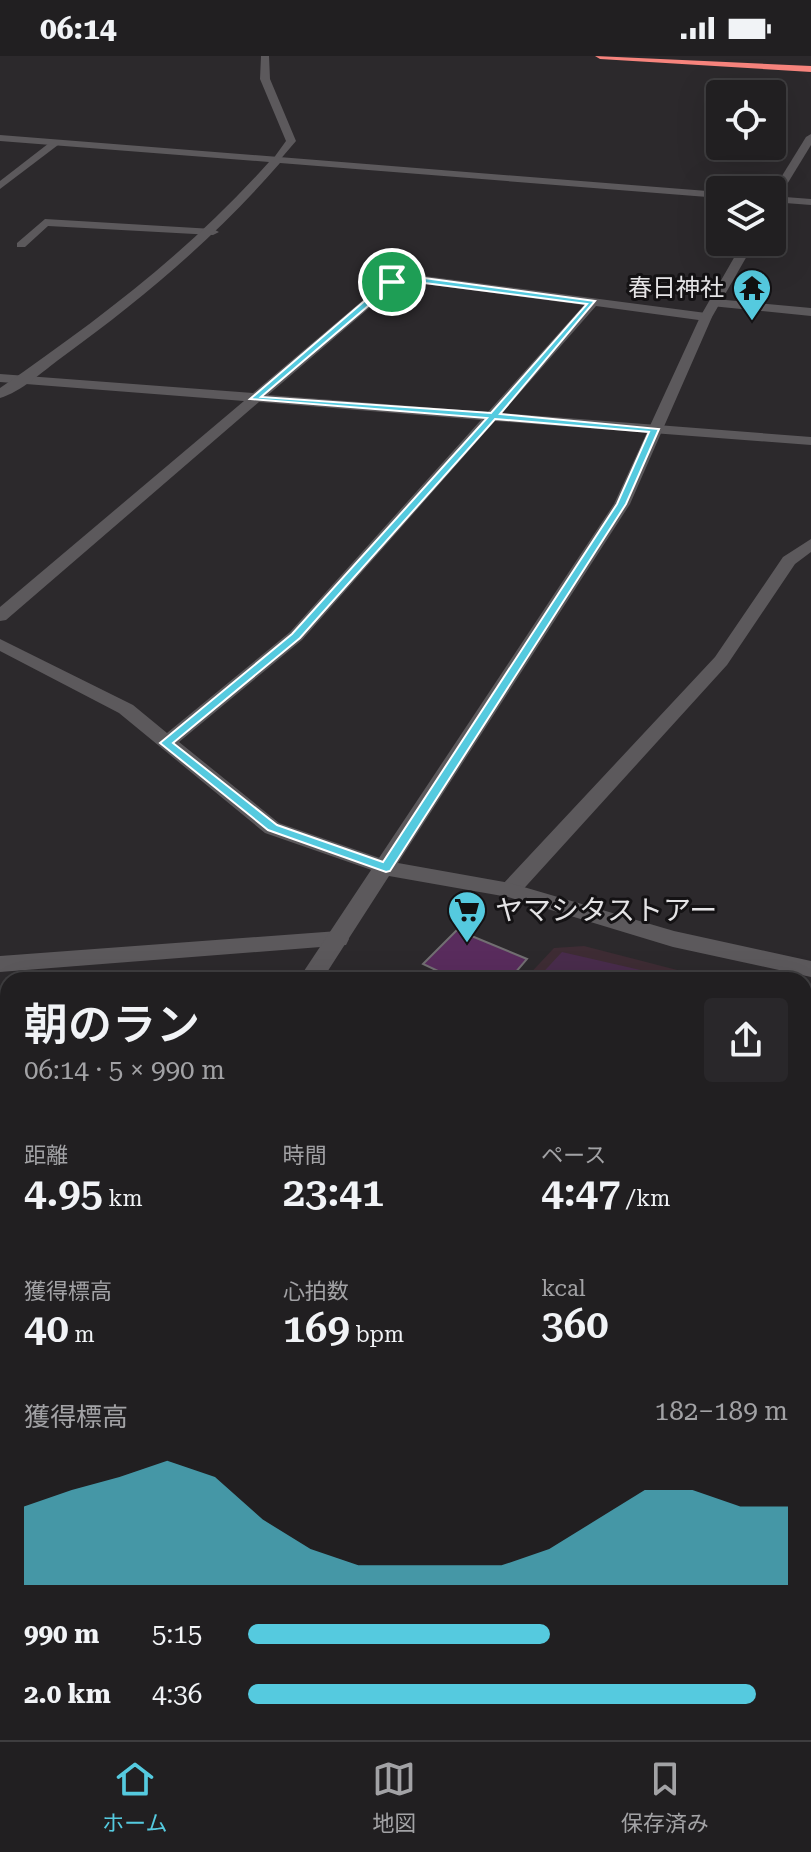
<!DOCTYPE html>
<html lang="ja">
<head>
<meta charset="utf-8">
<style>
	body { margin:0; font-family:"Roboto Serif","Noto Sans JP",serif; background:#29272a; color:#f1f3f6; height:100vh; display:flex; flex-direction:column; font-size:30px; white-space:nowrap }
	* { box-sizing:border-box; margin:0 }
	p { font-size:26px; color:#a2a2a5 }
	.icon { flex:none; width:44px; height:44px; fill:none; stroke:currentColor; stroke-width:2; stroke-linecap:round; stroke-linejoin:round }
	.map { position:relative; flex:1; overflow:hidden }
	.side { position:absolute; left:0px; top:916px; width:812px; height:768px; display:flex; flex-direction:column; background:#211f21; border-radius:24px 24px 0 0; box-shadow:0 8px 32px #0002,0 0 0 2px #3e3d3f }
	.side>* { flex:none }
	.controls { position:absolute; left:706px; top:24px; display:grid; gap:16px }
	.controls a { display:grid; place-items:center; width:80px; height:80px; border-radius:8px; background:#211f21; box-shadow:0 8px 32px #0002,0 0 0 2px #3e3d3f; font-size:40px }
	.pin { position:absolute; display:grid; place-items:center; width:68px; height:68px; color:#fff; margin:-34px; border:4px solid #fff; border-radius:50%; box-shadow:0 2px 8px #0007 }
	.round { display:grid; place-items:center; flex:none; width:84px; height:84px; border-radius:8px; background:#29272a }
	.summary { display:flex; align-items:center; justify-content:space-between; height:136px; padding:0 24px }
	h1 { font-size:44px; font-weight:600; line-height:60px }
	.metrics { display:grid; grid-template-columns:repeat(3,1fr); gap:12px; height:136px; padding:8px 24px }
	.metrics div { display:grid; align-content:center }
	.metrics b { font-size:40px; font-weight:600 }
	.metrics small { font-size:22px; font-weight:400 }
	.metrics p { font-size:22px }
	.chart { height:224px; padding:16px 24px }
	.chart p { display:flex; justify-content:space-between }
	.chart svg { width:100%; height:144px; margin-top:8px; fill:#55cadf; opacity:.7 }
	ul { padding:0 24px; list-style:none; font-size:26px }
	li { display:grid; grid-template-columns:128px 96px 1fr; align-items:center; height:60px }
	li i { height:20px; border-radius:10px; background:#55cadf }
	.status { display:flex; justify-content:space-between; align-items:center; height:56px; padding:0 40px; background:#211f21; direction:ltr }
	.status svg { height:22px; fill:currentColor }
	.tab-bar { display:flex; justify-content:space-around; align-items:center; height:112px; border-top:2px solid #3e3d3f; background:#211f21; font-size:22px; color:#a2a2a5 }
	.tab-bar a { display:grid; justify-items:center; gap:4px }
	.tab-bar .selected { color:#55cadf }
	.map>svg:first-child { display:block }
	.education { fill:#3e2c34 }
	.green { fill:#492c4c }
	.building { fill:#592c5d; stroke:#726f72; stroke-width:2 }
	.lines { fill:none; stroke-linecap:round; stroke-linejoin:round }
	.minor { fill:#5c595c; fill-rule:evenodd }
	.tertiary { fill:#5c595c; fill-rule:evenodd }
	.motorway { fill:#f7847d; fill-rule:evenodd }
	.route { fill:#55cadf; stroke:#fff; stroke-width:2; fill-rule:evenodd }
	.labels { text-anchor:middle; stroke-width:6; stroke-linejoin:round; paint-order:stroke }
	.far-poi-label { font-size:24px; fill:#e4e3e5; stroke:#141214; text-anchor:end }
	.poi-label { font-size:28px; fill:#e4e3e5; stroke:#141214; text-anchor:start }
</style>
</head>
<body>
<div class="status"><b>06:14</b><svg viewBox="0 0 49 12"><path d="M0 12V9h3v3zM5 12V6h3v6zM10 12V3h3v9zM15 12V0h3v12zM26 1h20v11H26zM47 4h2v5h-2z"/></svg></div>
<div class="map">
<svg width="811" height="1684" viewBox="0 0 811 1684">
	<rect width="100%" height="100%" fill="#2c292c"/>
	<g class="education">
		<path d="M584 890 716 924H524L554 892Z"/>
		<path d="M804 947 811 948V1617L804 1647Z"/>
		<path d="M8 1500V1676H797L795 1684H0V1513Z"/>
	</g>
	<g class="green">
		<path d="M562 896 684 924H536Z"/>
		<path d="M804 952 811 954V1389L804 1386Z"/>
		<path d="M804 1425 811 1428V1522L804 1555Z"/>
		<path d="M555 1676H778L776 1684H552Z"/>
	</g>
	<path class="building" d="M457 874 527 903 509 924H457L423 908Z"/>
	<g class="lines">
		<g class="minor">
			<path d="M261 0H269L270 23 296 85 278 106 273 103 286 85 260 23Z"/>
			<path d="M811 78V89L778 143 772 146V136L806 81Z"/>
			<path d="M53 84 62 86 0 133V125Z"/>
			<path d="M45 163 213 173 219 176 213 179 48 170 25 191H17V187Z"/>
			<path d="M409 218 706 257 712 261 706 265 596 250 502 357 811 381V389L495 365 302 584 179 686 279 767 394 807 397 812 394 817 386 819 265 777 119 657 0 595V583L133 649 167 677 290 576 481 364 259 346 6 564 0 565V551L244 345 0 326V318L253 337 388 223ZM409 226 584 249 488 356 268 339 396 229Z"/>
			<path d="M715 243 811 252V260L711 250 709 247Z"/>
			<path d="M811 483V496L795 508 727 609 518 839H502L499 834 502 829 715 601 783 501Z"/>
			<path d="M338 875 346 877 349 883 346 889 0 916V900Z"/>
			<path d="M0 1292 8 1294V1320L0 1318Z"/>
		</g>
		<g class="tertiary">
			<path d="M0 79 720 136V142L280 107C215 182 141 244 61 302 43 315 21 336 0 342V332C97 265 190 195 269 106L0 85Z"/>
			<path d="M772 140 811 143V149L772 146Z"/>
			<path d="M743 186H755L712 261 630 448 398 807 510 827 674 875 811 905V921L673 891 508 841 389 820 322 924H298L614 448 700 261Z"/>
			<path d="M8 1351V1388L0 1391V1354Z"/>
		</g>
		<path class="motorway" d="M595 0 811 10V16L600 3Z"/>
	</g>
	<path class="route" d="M409 220 595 245 500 358 659 373 626 448 390 815 386 816 268 774 160 687 292 578 487 362 250 343 389 224ZM409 225 587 248 491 357 261 341 394 228ZM495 363 649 376 617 448 383 806 277 769 173 687 300 582Z"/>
	<defs>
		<g id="temple-pin" transform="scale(2)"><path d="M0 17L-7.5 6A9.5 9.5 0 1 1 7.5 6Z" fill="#55cadf" stroke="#141214"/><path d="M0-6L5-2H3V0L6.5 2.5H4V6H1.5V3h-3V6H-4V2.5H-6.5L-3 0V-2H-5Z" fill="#111"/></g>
		<g id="supermarket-pin" transform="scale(2)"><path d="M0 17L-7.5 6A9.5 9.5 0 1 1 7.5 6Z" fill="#55cadf" stroke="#141214"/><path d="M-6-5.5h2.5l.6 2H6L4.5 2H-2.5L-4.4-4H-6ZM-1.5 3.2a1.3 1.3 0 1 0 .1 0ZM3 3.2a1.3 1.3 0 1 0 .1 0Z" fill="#111"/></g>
	</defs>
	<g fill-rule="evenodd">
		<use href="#temple-pin" x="752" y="232"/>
		<use href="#supermarket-pin" x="467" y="854"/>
	</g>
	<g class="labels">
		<g class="far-poi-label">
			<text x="724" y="240">春日神社</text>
		</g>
		<g class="poi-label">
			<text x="495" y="864">ヤマシタストアー</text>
		</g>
	</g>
</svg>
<div class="controls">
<a><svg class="icon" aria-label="locate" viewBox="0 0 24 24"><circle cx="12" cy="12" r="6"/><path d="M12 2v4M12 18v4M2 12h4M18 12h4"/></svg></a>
<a><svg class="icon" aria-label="layers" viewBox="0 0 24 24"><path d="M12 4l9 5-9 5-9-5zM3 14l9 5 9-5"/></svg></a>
</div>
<div class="pin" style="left:392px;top:226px;background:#1e9e55"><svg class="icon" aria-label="arrive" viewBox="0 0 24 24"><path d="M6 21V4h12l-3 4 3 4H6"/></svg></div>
<section class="side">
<div class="summary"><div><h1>朝のラン</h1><p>06:14 · 5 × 990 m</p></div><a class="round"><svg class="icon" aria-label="share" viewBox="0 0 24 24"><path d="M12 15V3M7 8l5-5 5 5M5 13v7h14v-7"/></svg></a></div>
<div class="metrics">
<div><p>距離</p><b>4.95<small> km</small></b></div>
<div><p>時間</p><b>23:41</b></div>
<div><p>ペース</p><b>4:47<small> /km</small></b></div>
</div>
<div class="metrics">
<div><p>獲得標高</p><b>40<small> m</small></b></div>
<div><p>心拍数</p><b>169<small> bpm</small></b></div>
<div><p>kcal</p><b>360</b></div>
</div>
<div class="chart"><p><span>獲得標高</span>182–189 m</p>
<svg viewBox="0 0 160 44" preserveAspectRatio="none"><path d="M0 44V20L10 15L20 11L30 6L40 11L50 24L60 33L70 38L80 38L90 38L100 38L110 33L120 24L130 15L140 15L150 20L160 20V44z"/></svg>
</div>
<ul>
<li><b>990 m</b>5:15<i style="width:56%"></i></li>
<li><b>2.0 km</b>4:36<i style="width:94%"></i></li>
</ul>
</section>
</div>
<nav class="tab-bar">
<a class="selected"><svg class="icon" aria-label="home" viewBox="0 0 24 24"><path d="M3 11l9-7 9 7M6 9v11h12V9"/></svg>ホーム</a>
<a><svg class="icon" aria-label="map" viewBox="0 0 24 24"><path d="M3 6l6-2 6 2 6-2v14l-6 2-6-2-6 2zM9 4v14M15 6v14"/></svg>地図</a>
<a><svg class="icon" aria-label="saved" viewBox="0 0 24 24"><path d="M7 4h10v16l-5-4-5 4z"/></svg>保存済み</a>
</nav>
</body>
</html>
